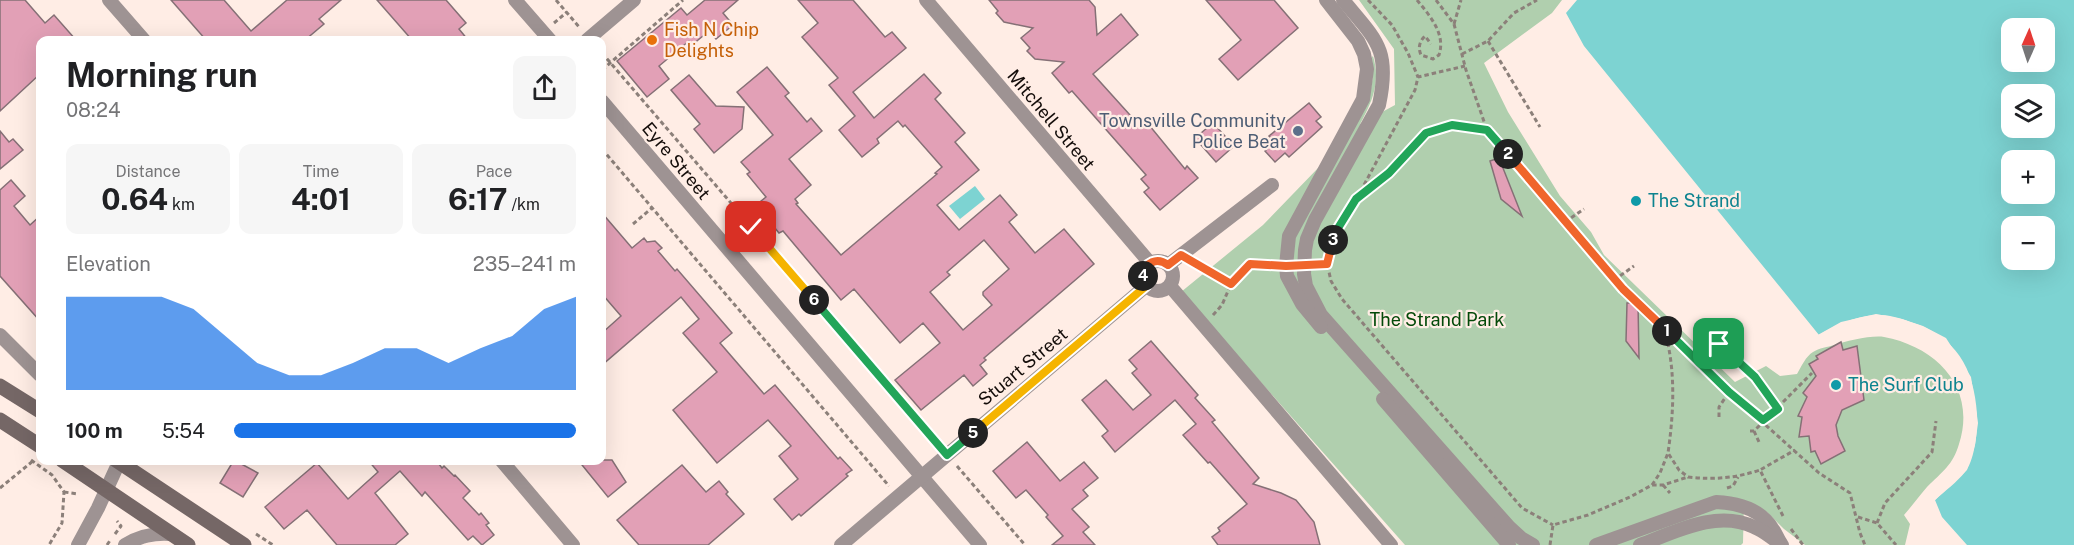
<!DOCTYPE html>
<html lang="en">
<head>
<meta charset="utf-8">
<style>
	body { margin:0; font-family:"Public Sans",sans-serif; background:#f6f6f6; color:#202124; height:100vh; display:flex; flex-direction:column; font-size:22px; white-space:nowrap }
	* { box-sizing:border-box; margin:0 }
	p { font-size:20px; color:#757577 }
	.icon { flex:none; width:33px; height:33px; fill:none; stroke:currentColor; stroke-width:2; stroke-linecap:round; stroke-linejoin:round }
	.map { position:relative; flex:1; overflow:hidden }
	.details { position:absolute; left:36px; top:36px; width:570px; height:429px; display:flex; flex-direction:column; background:#fff; border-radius:12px; box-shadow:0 6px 24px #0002 }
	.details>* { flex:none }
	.needle { width:39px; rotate:3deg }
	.controls { position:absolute; left:2001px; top:18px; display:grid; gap:12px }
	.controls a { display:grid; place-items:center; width:54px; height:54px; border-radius:12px; background:#fff; box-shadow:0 6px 24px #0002; font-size:30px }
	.pin { position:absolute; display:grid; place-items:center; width:51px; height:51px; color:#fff; margin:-26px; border-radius:12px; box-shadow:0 3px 9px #0006 }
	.km { position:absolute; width:30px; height:30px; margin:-15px; border-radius:50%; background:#222; color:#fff; font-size:16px; line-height:30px; text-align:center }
	.round { display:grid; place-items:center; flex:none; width:63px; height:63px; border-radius:12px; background:#f6f6f6 }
	.summary { display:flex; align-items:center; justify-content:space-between; height:102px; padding:0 30px }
	h1 { font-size:33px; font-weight:700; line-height:45px }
	.stats { display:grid; grid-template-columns:repeat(3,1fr); gap:9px; height:102px; padding:6px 30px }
	.stats div { display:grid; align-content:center; border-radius:12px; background:#f6f6f6; text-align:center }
	.stats b { font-size:30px; font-weight:700 }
	.stats small { font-size:16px; font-weight:400 }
	.stats p { font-size:16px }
	.chart { height:168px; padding:12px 30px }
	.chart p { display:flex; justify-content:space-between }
	.chart svg { width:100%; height:108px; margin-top:6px; fill:#1a73e8; opacity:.7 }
	ul { padding:0 30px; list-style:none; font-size:20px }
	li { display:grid; grid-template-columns:96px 72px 1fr; align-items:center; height:45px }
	li i { height:15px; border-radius:8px; background:#1a73e8 }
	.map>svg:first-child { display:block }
	.green { fill:#b0cfae }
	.water { fill:#7dd3d2; fill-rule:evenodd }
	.pier { fill:#ffede5 }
	.building { fill:#e2a0b6; stroke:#857076; stroke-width:1.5; fill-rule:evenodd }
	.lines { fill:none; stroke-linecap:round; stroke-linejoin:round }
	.path { stroke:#8c807a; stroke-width:3; stroke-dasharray:4.5 3; stroke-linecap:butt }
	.street { stroke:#9e9393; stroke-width:14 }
	.secondary { stroke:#756766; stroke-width:15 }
	.split-1-casing { stroke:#fff; stroke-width:12 }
	.split-2-casing { stroke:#fff; stroke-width:12 }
	.split-3-casing { stroke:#fff; stroke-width:12 }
	.split-4-casing { stroke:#fff; stroke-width:12 }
	.split-5-casing { stroke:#fff; stroke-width:12 }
	.split-6-casing { stroke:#fff; stroke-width:12 }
	.split-7-casing { stroke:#fff; stroke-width:12 }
	.split-1 { stroke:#22a559; stroke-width:8 }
	.split-2 { stroke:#f0652b; stroke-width:8 }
	.split-3 { stroke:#22a559; stroke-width:8 }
	.split-4 { stroke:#f0652b; stroke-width:8 }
	.split-5 { stroke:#f5b400; stroke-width:8 }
	.split-6 { stroke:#22a559; stroke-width:8 }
	.split-7 { stroke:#f5b400; stroke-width:8 }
	.food-dot { fill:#e8710a; stroke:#ffede5; stroke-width:2 }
	.service-dot { fill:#5c6f8a; stroke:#ffede5; stroke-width:2 }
	.culture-dot { fill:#0f9aa8; stroke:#ffede5; stroke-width:2 }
	.labels { text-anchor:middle; stroke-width:4.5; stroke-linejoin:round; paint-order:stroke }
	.food-label { font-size:18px; fill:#c56008; stroke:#ffede5; text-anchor:start }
	.street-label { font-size:18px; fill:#140d0a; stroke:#ffede5 }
	.service-label { font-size:18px; fill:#4e5e75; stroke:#ffede5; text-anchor:end }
	.culture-label { font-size:18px; fill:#0d838f; stroke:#ffede5; text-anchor:start }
	.park-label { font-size:18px; fill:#034908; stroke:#ffede5 }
</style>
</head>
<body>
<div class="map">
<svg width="2074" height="545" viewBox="0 0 2074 545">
	<rect width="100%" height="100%" fill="#ffede5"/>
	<path class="green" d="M1359 0H1562L1552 13 1484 63 1508 112 1560 196 1591 232 1604 255 1735 382 1766 366 1780 376 1797 374C1801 367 1806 356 1813 352 1819 348 1828 347 1834 345 1846 341 1872 335 1884 337 1937 347 1977 388 1959 444 1953 465 1942 472 1927 487 1919 496 1912 506 1904 515L1910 524 1905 545H1805L1784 529 1767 512 1744 502 1743 543 1741 545H1405L1181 292 1263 225 1349 136 1371 88 1373 76 1372 57 1373 56C1381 82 1372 102 1360 124L1395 105 1394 49Z"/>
	<g class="water">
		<path d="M1577 0H2074V545H1967L1942 517 1935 500C1945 491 1957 482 1965 472 1975 460 1978 429 1977 414 1974 368 1956 336 1910 322 1900 318 1885 314 1874 315 1854 317 1836 325 1819 335L1584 46 1566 13ZM2012 28H2044V62H2012ZM2012 94H2044V128H2012ZM2012 160H2044V194H2012ZM2012 226H2044V260H2012Z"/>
		<path d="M975 186 985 199 960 219 949 206Z"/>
	</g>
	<path class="pier" d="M1876 314 1902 319 1923 326 1946 338 1971 377 1978 423 1975 445 1967 470 1933 502V498L1964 469 1972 444 1975 423 1969 378 1944 341 1922 329 1901 322 1876 317 1842 325 1820 338 1816 336 1841 322Z"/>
	<g class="building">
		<path d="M0 0H25L45 23 54 15 76 40H40V74L0 111Z"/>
		<path d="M171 0H224L251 31 287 0H341L319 19 324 24 305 40H206Z"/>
		<path d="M377 0H446L466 23 459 29 468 40H412Z"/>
		<path d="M705 0H738L723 13 733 25 716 39 709 31 692 45 689 41 659 66 669 79 647 97 617 61 681 8 687 15Z"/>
		<path d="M798 0H853L885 37 892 32 906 48 853 92 874 118 924 74 941 93 935 99 965 133 955 142 979 170 937 205 959 230 1000 195 1017 215 1009 222 1035 253 1064 229 1094 264 984 358 986 360 980 365 987 374 973 386 964 375 921 410 895 380 940 343 923 323 900 343 854 289 841 300 783 231 779 233 756 205 766 197 747 174 750 172 741 162 773 135 737 92 767 67 789 93 785 96 807 122 811 118 822 131 789 159 811 185 795 199 798 203 796 204 841 255 937 174 935 173 942 167 905 125 903 127 898 121 877 139 879 143 862 157 839 130 855 116 829 85 838 78 802 37 818 23ZM984 240 1009 269 983 292V295L992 305 963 330 930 292 950 275 947 272Z"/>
		<path d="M989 0H1089L1095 7 1097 35 1121 14 1138 35 1093 74 1139 125 1145 120 1185 169 1187 166 1198 178 1160 210 1144 192 1149 188 1141 179 1146 175 1072 91 1069 93 1052 73 1064 62 1035 59 1027 51 1030 48 1021 38 1033 28 1004 22 996 13 998 11Z"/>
		<path d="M1206 0H1274L1298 28 1238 80 1219 59 1241 40Z"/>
		<path d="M689 75 716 106 744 107 742 129 714 153 694 129 700 124 671 90Z"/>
		<path d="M1309 103 1321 117 1316 121 1322 127 1289 157 1285 153 1275 162 1265 151 1275 142 1269 136Z"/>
		<path d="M1213 123 1234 146 1216 162 1195 138Z"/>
		<path d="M0 131 9 142 13 139 23 150 0 169Z"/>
		<path d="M1499 158 1522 216 1501 199 1490 161Z"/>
		<path d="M11 180 25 196 14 206 30 225 40 216V321L0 276V190Z"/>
		<path d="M602 213 632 248 644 238 647 242 655 241 662 248 658 251 675 271 677 269 732 333 720 343 764 394 775 385 838 459 840 457 852 470 846 474 848 476 801 516 799 514 792 520 774 499 798 479 779 456 791 446 768 420 717 463 673 410 717 372 683 333 699 319 681 297 602 365V333L621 316 602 294Z"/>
		<path d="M1627 303H1638L1639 358 1626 341Z"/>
		<path d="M1151 341 1198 395 1195 398 1215 420 1212 422 1259 478 1253 484 1281 493 1296 500 1314 522 1320 545H1218L1212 537 1220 531 1218 528 1247 504 1210 462 1208 463 1183 435 1196 424 1175 400 1115 452 1102 436 1108 431 1082 400 1106 380 1133 410 1151 395 1132 373 1137 369 1129 360Z"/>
		<path d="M1841 342 1843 350 1857 346 1864 400 1842 410 1836 425 1838 436 1845 451 1821 464 1815 451 1811 452 1809 436 1799 437 1802 417 1798 416 1807 397 1803 393 1816 376 1809 364 1818 359 1816 356Z"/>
		<path d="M1027 442 1060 481 1084 462 1098 478 1083 490 1088 496 1072 509 1089 527 1083 532 1095 545H1052L1063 536 1046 517 1048 515 1026 490 1016 498 993 471Z"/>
		<path d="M234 460 258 473 243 497 220 483Z"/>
		<path d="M368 460H436L442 468 444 466 454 476 455 475 470 491 463 498 479 515 481 513 489 523 486 525 494 535 482 545 473 536 468 540 425 492 422 496 400 471 375 493 408 534 395 545H337L307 510 284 529 265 507 317 463 348 499 378 472Z"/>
		<path d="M578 460H612L626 482 608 497Z"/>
		<path d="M682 465 706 492 719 481 728 492 726 494 744 514 708 545H639L617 520Z"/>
	</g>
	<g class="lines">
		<g class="path">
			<path d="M556 0 580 28"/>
			<path d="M1368 0 1392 25 1408 53 1418 77"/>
			<path d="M1417 0C1430 16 1446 34 1439 55L1433 59 1421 55C1418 48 1419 42 1425 36L1431 44"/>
			<path d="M1436 0 1454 24 1466 70 1487 130 1623 289 1729 392 1819 473 1850 493 1860 533 1865 545"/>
			<path d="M554 23 567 12"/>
			<path d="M1454 24 1461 0"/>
			<path d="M1488 41 1540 127"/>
			<path d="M602 53 939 445"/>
			<path d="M1462 54 1488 41 1514 13 1537 0"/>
			<path d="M602 70 683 0"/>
			<path d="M1487 130 1452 125 1426 133 1389 173 1356 199 1335 233 1327 263 1331 281 1342 299 1522 508 1553 525"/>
			<path d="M602 149 889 486"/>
			<path d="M1357 198 1415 90 1418 77 1465 66"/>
			<path d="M1565 222 1584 209"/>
			<path d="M633 224 652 208"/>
			<path d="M1194 263 1231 284"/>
			<path d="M1614 280 1634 266"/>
			<path d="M1213 315 1222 305 1231 284 1250 264 1272 265"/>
			<path d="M1664 328C1676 369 1674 411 1668 453L1679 470 1688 477C1714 480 1736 478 1760 470"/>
			<path d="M1719 344 1755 377 1777 409"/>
			<path d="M1719 417V407L1729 392"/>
			<path d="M1750 431H1754L1812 373"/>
			<path d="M1754 431 1759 442"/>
			<path d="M31 460 52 475 64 492 62 523 49 545"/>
			<path d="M957 466 1025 545"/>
			<path d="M1652 485 1660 473 1668 453"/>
			<path d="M1663 485 1670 493"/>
			<path d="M0 488 33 461"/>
			<path d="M1727 488 1733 486 1738 477"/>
			<path d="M64 492 78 494"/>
			<path d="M1783 516 1760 470 1795 450"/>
			<path d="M1858 517 1877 523 1896 545"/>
			<path d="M1877 523 1885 503 1932 452 1936 421"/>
			<path d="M1791 529 1803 545"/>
			<path d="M115 534 121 526 117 521"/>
			<path d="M256 534 273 545"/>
			<path d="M107 545 111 539"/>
			<path d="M1550 545 1553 525 1588 515 1630 497 1652 485H1663L1688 477"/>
		</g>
		<g class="street">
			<path d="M109 0 144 40"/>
			<path d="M515 0 550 40"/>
			<path d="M926 0 1150 263"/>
			<path d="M1343 0C1376 40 1391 49 1379 105L1315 220 1307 239 1305 250 1304 274 1306 286 1321 315 1509 527 1521 538 1533 545"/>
			<path d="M587 40 634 0"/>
			<path d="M602 101 980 545"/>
			<circle cx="1158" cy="276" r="15"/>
			<path d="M1168 265 1272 185"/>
			<path d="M1170 286 1391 545"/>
			<path d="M1321 327 1302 304 1287 276 1286 266 1289 236 1363 99 1367 69 1364 54 1358 41 1326 0"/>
			<path d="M0 335 40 375"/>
			<path d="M1383 399 1509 545"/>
			<path d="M501 460 573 545"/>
			<path d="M78 545 98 508 120 460"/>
			<path d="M125 545C140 536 153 533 170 534"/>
			<path d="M841 545 1146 286"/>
			<path d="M1596 545 1716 502C1737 503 1760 509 1772 528 1776 533 1778 540 1782 545"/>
			<path d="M1640 545C1675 532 1717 509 1754 527 1763 530 1770 537 1778 542"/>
		</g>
		<g class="secondary">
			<path d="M0 386 40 411"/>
			<path d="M0 420 40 446"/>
			<path d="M62 460 188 545"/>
			<path d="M116 460 244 545"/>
		</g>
	</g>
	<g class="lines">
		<g class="split-1-casing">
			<path id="split-1" d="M1667 331 1729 392 1763 420 1778 409 1755 377 1719 344"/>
		</g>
		<g class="split-2-casing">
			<path id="split-2" d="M1508 154 1623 289 1667 331"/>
		</g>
		<g class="split-3-casing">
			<path id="split-3" d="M1333 240 1335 233 1356 199 1389 173 1426 133 1452 125 1487 130 1508 154"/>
		</g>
		<g class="split-4-casing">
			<path id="split-4" d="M1143 276C1145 262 1157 257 1168 265L1181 255 1231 284 1250 264 1286 266 1327 264 1333 240"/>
		</g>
		<g class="split-5-casing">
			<path id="split-5" d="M973 433 1146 286 1143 276"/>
		</g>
		<g class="split-6-casing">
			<path id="split-6" d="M814 300 947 455 973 433"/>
		</g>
		<g class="split-7-casing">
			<path id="split-7" d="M751 227 814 300"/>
		</g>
		<use href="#split-1" class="split-1"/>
		<use href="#split-2" class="split-2"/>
		<use href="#split-3" class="split-3"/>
		<use href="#split-4" class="split-4"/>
		<use href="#split-5" class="split-5"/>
		<use href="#split-6" class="split-6"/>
		<use href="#split-7" class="split-7"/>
	</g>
	<circle class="food-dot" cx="652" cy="40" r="6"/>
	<circle class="service-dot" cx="1298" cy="131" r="6"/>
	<g class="culture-dot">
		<circle cx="1636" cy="201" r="6"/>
		<circle cx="1836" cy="385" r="6"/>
	</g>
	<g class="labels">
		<g class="food-label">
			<text x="664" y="36">Fish N Chip<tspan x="664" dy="21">Delights</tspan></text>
		</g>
		<g class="street-label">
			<text transform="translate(1051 120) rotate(50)" y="6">Mitchell Street</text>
			<text transform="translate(676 161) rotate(50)" y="6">Eyre Street</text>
			<text transform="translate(1023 367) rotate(-40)" y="6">Stuart Street</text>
		</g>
		<g class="service-label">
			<text x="1286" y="127">Townsville Community<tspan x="1286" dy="21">Police Beat</tspan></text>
		</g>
		<g class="culture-label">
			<text x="1648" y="207">The Strand</text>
			<text x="1848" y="391">The Surf Club</text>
		</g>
		<g class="park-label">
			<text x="1437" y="326">The Strand Park</text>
		</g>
	</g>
</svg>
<div class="controls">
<a><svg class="needle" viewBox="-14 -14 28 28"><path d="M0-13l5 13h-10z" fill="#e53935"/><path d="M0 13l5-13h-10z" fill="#757577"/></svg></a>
<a><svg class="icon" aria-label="layers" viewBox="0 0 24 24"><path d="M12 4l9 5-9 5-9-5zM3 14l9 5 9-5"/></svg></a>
<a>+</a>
<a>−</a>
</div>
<div class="pin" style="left:1719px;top:344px;background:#1e9e55"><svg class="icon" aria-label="arrive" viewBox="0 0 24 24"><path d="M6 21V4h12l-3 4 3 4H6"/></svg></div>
<div class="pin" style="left:751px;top:227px;background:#d93025"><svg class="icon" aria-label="check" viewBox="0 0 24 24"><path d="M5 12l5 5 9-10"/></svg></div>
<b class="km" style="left:1667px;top:331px">1</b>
<b class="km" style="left:1508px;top:154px">2</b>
<b class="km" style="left:1333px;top:240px">3</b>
<b class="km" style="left:1143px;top:276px">4</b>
<b class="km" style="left:973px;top:433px">5</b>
<b class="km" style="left:814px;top:300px">6</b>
<section class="details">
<div class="summary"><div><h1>Morning run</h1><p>08:24</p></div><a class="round"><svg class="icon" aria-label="share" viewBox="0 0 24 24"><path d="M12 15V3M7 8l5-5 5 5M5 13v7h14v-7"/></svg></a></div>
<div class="stats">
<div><p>Distance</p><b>0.64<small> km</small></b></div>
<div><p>Time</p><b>4:01</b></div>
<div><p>Pace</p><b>6:17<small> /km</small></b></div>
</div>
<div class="chart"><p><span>Elevation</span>235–241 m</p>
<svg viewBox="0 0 160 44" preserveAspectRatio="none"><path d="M0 44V6L10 6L20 6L30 6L40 11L50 22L60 33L70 38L80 38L90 33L100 27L110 27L120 33L130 27L140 22L150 11L160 6V44z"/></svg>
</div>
<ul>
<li><b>100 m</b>5:54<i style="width:100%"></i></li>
</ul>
</section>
</div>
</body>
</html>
